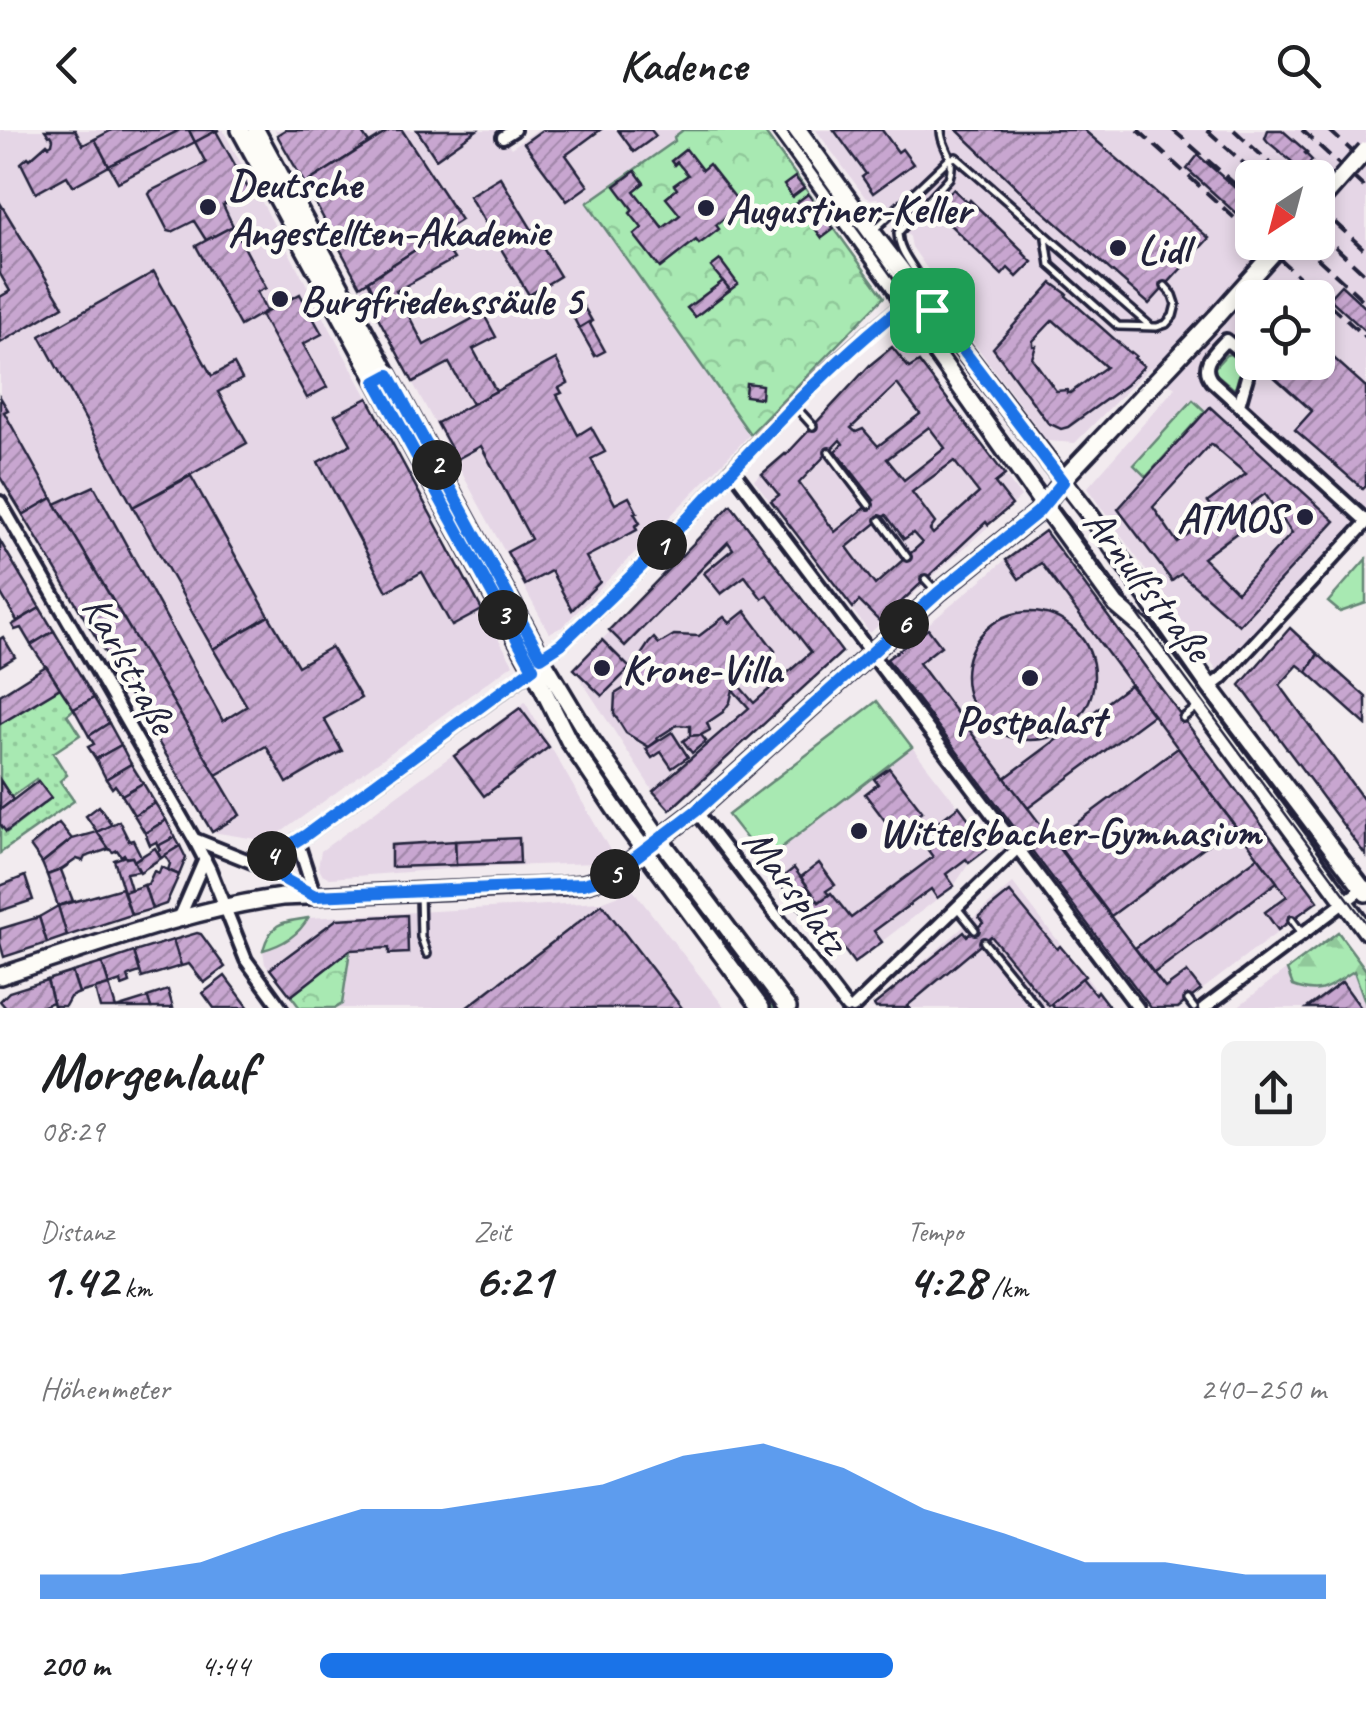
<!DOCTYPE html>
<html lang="de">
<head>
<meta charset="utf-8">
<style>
	body { margin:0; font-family:Caveat,sans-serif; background:#f2f2f2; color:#202124; height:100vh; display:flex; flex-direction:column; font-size:38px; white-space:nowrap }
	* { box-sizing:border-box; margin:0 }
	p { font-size:32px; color:#757577 }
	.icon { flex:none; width:55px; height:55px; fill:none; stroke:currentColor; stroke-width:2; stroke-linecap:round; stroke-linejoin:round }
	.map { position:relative; height:878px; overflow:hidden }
	.panel { display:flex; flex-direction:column; background:#fff; flex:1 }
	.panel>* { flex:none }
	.needle { width:65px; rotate:216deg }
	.fabs { position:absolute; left:1235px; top:30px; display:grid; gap:20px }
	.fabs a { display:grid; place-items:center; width:100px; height:100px; border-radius:15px; background:#fff; box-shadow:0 5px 15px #0003; font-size:50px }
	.pin { position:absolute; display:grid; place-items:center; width:85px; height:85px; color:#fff; margin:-42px; border-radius:20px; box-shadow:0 5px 15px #0006 }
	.km { position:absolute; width:50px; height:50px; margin:-25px; border-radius:50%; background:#222; color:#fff; font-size:28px; line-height:50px; text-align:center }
	.round { display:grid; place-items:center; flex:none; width:105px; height:105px; border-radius:15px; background:#f2f2f2 }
	.overview { display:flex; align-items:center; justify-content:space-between; height:170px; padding:0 40px }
	h1 { font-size:55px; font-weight:600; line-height:75px }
	.metrics { display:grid; grid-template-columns:repeat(3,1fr); gap:15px; height:170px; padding:10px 40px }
	.metrics div { display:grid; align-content:center }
	.metrics b { font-size:50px; font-weight:600 }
	.metrics small { font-size:28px; font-weight:400 }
	.metrics p { font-size:28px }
	.chart { height:280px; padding:20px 40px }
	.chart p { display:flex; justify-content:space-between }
	.chart svg { width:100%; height:180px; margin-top:10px; fill:#1a73e8; opacity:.7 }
	ul { padding:0 40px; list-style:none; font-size:32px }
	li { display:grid; grid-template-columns:160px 120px 1fr; align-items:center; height:75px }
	li i { height:25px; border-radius:12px; background:#1a73e8 }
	header { display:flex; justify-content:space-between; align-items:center; height:130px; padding:0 40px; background:#fff; font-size:45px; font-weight:600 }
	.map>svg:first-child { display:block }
	.built { fill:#e5d6e6; fill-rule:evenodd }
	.grass { fill:#a8e9b2; stroke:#658676; stroke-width:2.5 }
	.forest { fill:url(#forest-firs); stroke:#658676; stroke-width:2.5 }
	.park { fill:url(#park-crowns); stroke:#658676; stroke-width:2.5 }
	.garden { fill:url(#garden-dots); stroke:#658676; stroke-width:2.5 }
	.building { fill:url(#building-hatch); stroke:#22223b; stroke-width:2.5; fill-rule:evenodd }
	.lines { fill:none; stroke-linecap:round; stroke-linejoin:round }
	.lane-casing { stroke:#22223b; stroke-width:12 }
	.street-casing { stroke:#22223b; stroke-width:18 }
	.secondary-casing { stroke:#22223b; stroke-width:22 }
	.lane { stroke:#fdfcf7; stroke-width:5 }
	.street { stroke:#fdfcf7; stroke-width:10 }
	.secondary { stroke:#fdfcf7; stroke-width:15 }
	.tram { stroke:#22223b; stroke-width:2.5 }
	.rail { stroke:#22223b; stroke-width:4; stroke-dasharray:15 8; stroke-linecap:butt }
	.secondary-bridge-casing { stroke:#22223b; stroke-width:22; stroke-linecap:butt }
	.secondary-bridge { stroke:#fdfcf7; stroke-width:15 }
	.route-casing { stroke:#fff; stroke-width:20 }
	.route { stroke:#1a73e8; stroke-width:12 }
	.poi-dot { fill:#22223b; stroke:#fdfcf7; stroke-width:4 }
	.labels { text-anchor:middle; stroke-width:9; stroke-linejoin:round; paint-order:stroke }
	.poi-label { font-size:42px; font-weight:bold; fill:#22223b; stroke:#fdfcf7; text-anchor:start }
	.street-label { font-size:42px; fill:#22223b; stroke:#fdfcf7 }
</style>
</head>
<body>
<header><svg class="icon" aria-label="back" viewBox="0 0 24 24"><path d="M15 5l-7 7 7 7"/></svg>Kadence<svg class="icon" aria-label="search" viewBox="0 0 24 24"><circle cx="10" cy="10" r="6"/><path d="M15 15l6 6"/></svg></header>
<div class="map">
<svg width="1366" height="878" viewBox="0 0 1366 878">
	<defs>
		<pattern id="forest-firs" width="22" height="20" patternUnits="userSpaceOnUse" patternTransform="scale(2.5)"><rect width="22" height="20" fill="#a8e9b2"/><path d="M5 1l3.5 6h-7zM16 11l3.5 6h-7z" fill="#90c89a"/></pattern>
		<pattern id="park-crowns" width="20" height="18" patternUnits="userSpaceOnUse" patternTransform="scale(2.5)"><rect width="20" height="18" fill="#a8e9b2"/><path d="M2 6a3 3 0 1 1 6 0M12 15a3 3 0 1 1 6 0" fill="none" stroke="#90c89a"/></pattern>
		<pattern id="garden-dots" width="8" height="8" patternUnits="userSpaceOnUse" patternTransform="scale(2.5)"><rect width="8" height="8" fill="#a8e9b2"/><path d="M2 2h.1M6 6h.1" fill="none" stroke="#90c89a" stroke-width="1.8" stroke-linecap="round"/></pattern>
		<pattern id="building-hatch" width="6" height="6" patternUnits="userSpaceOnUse" patternTransform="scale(2.5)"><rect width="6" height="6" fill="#c8a6d0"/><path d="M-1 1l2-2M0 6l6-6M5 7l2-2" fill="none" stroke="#a287aa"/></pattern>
	</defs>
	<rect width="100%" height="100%" fill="#f2ebef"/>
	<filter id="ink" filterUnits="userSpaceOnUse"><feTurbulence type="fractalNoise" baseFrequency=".01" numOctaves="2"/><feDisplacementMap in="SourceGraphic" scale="20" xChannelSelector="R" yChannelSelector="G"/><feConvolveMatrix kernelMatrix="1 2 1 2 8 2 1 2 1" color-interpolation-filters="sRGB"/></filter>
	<g filter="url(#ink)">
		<g class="built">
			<path d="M0 0H223L482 480 513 534 269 711 212 702 210 693 178 645 0 347Z"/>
			<path d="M275 0H499L511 18 537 0H763L884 167 562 497 549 503Z"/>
			<path d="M816 0H1366V395L1220 544 1087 358 1175 258 1150 237 1075 313 1047 311 944 173 933 147 912 117 910 107 877 68 871 69 865 67ZM1252 48H1318V112H1252ZM1252 168H1318V232H1252Z"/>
			<path d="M903 209 1021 367 870 503 754 350 787 321 869 235Z"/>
			<path d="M731 375 842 522 670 680 653 661 574 539Z"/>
			<path d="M1046 401 1319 771 1178 878H1151L887 529 1004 431Z"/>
			<path d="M876 571 990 717 969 733 954 756 854 833 834 806 824 813 728 684Z"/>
			<path d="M525 572 611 722 596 733 471 737 330 748 322 744 318 737 321 721Z"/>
			<path d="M1013 753 1110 878H871Z"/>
			<path d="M633 760 725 878H298L265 834 263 820 267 806 282 792 308 788 601 772Z"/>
			<path d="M1338 800 1366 839V878H1236Z"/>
		</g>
		<g class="grass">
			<path d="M1230 224 1242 234 1236 256 1234 259 1214 242V238L1226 225Z"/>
			<path d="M1193 270 1205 281 1146 347 1134 335Z"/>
			<path d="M1366 429V473L1340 482 1328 472Z"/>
			<path d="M877 571 912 617 764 731 728 685Z"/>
			<path d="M672 740C708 786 745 831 781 878H772L669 742Z"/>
			<path d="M308 788C298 806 282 815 263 820 271 792 282 792 308 788Z"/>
		</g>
		<path class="forest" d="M1338 802 1366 840V874L1354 841C1329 856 1323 867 1293 856L1287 840Z"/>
		<g class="park">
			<path d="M683 0H763L884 167 750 304 587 73 675 11 674 7Z"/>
			<path d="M350 820 342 874 335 878H300L291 866Z"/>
		</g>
		<path class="garden" d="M60 558 74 579 67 585 80 605 53 623 67 645 60 651 74 671 0 723V694L7 702 51 668 36 649 11 667 0 650V594Z"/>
		<g class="building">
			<path d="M45 0H75L83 15 95 9 109 36 73 56 67 46 36 63 21 33 28 27 30 29 47 14 49 16 52 14 53 9 51 5 49 6Z"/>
			<path d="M112 0H180L109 36 95 9Z"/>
			<path d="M180 0H189L195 12 118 52 109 36Z"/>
			<path d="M189 0H219L195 12Z"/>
			<path d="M285 0H360L369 13 305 54 277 5Z"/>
			<path d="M390 0H402L461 90 360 156 305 54Z"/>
			<path d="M417 0H477L436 29Z"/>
			<path d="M542 0H600L566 25 588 56 567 71 524 13Z"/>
			<path d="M618 0H651L656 6 634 22Z"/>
			<path d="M834 0H882L898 22 902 19 913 34 873 63 862 47 866 44Z"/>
			<path d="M957 0H1084L1209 108 1149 174 1026 66Z"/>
			<path d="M1268 0H1282L1307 22 1305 23 1312 30 1303 41 1268 12 1265 8Z"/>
			<path d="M216 1 249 60 248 64 223 75 233 96 206 110 194 91 172 102 168 101 149 64 151 61 206 33 195 12Z"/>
			<path d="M686 19 702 40 709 34 741 75 716 95 719 99 706 109 699 114 696 110 660 138 634 105 642 98 630 83 633 80 615 56 635 41 644 53 634 61 663 98 680 85 666 68 677 59 674 55 688 45 677 32 674 35 671 31Z"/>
			<path d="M1198 25 1252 73 1240 87 1187 39Z"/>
			<path d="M500 47 560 146 529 165 469 66Z"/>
			<path d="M795 47 804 58 792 67 784 55Z"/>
			<path d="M953 59 968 73 970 70 1024 122 1023 123 1032 132 1017 147 1008 138 1002 145 948 93 951 90 937 76Z"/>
			<path d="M808 64 819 79 808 88 796 73Z"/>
			<path d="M0 73 63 176 0 213V167L10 161 0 144Z"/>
			<path d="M820 80 834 99 822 108 808 89Z"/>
			<path d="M233 96 266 158 257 162 266 181 240 196 196 116Z"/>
			<path d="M438 105 454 129 396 161 424 215 483 183 496 207 473 219 496 261 472 274 449 233 413 252 366 165 373 161 368 151Z"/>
			<path d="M720 130 738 154 730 160 711 137Z"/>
			<path d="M154 142 212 246 234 234 242 249 218 262 247 313 133 377 40 206Z"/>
			<path d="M723 151 730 160 695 187 687 178Z"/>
			<path d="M1052 153 1067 164 1066 166 1130 223 1131 222 1136 226 1134 228 1144 236 1126 255 1068 297 1061 299 1048 293 993 218ZM1053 190 1106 237 1070 263H1067V260L1056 261 1032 228 1036 216H1033V211Z"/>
			<path d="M1341 155 1366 178V202L1329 168Z"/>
			<path d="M300 164 322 204 303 214 327 257 307 268 261 185Z"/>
			<path d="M581 172 592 191 579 198 569 179Z"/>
			<path d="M589 192 605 221 595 226 579 198Z"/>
			<path d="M1318 214 1366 257V356L1363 359 1295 300 1312 281 1274 247 1288 232H1318Z"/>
			<path d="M892 217 909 238 919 232 1005 345 995 353 1012 375 988 395 986 392 880 492 859 471 853 478 771 371 779 365 762 344 785 324 786 325 870 235ZM897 254 920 284 878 316 863 299 856 302 851 298ZM929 297 945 318 904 350 887 329ZM840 310 843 314 836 321 874 370 835 402 799 353ZM954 331 979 363 933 404 930 400 935 393 912 362ZM886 385 904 409 913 403 922 413 875 455 847 417Z"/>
			<path d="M556 229 568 253 559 258 562 263 557 265 578 305 591 297 605 322 591 329 615 374 629 367 637 382 634 383 640 393 635 396 637 400 586 427 600 452 572 480 551 441 525 455 507 422 531 409 481 316 457 329 437 293Z"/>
			<path d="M746 253 762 255 761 268 745 266Z"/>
			<path d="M0 267 8 280 4 282 52 368 23 385 0 347Z"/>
			<path d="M368 268 482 480 452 496 422 442 387 461 318 332 351 314 335 285Z"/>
			<path d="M1210 277 1335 391 1239 495 1181 444 1172 451 1118 379ZM1211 314 1246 344 1208 372 1218 383 1177 412 1153 377ZM1265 364 1292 403 1237 462 1203 428 1254 390 1244 379Z"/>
			<path d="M191 346 269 486 213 519 133 377Z"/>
			<path d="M94 356 223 591 247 576 213 519 269 486 298 536 331 517 361 568 324 589 342 621 287 653 266 616 216 645 55 374Z"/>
			<path d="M52 368 240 685 212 702 23 385Z"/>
			<path d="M731 375 842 522 670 680 653 661 749 578 734 561 735 551 754 573 811 522 767 465 762 469 745 446 721 464 704 443 733 419 728 412 625 516 609 500Z"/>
			<path d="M1045 401 1318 771 1278 800 1265 782 1287 766 1041 433 1019 449 1006 430Z"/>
			<path d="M0 411 40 478 17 491 0 462Z"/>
			<path d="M40 478 54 501 31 515 21 498 15 500 12 495Z"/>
			<path d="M745 481 775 521 735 551 730 572 723 582 707 593 710 600 701 605 690 606V596L677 595 657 608 658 610 649 617 626 603 614 584 615 564 634 552 641 525 649 513 654 508 659 514 674 505 699 506 724 487 730 493Z"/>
			<circle cx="1030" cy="546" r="64"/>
			<path d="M1290 498 1318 524 1307 542 1298 535 1280 555 1366 673V726L1240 555Z"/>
			<path d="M928 499 941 516 919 533 1028 678 1165 858 1187 842 1201 860 1178 878H1151L887 529Z"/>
			<path d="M54 501 94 568 74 579 31 515Z"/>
			<path d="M3 507 15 527 0 536V509Z"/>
			<path d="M602 510 630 538 602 566 574 539Z"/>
			<path d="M1318 524 1366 567V595L1307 542Z"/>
			<path d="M46 536 60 558 0 594V565Z"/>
			<path d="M1130 555 1153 585 1028 678 1005 648Z"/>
			<path d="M94 568 109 593 89 606 74 579Z"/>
			<path d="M520 578 549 617 484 666 454 626Z"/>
			<path d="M109 593 121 615 96 629 88 617 94 614 89 606Z"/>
			<path d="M672 602 688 627 672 638 661 622 652 628 646 619Z"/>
			<path d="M701 605 706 611 692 623 683 611 690 606Z"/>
			<path d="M121 615 131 634 106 649 96 629Z"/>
			<path d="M1178 618 1234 695 1111 786 1054 710Z"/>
			<path d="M131 634 143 653 122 665 115 655 112 658 106 649Z"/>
			<path d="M889 638 922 681 912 688 924 703 959 676 990 717 969 733 966 729 946 744 954 756 937 768 931 759 874 801 882 812 854 833 834 806 824 813 778 751 794 738 819 772 831 763 851 788 933 727 909 694 895 704 865 664 878 654 874 649Z"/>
			<path d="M0 650 13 670 0 680Z"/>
			<path d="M38 651 51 668 6 702 0 694V680Z"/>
			<path d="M143 653 155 673 134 685 122 665Z"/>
			<path d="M155 673 166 690 145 703 134 685Z"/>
			<path d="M99 676 112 695 97 702 86 686Z"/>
			<path d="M166 690 175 707 158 716 156 712 150 715 145 703Z"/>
			<path d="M119 691 129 711 133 710 141 726 134 731 132 727 126 728 124 724 121 726 117 720 113 722 109 719 97 702Z"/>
			<path d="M59 693 72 709 42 733 30 716Z"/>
			<path d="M97 702 109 719 85 727 83 731 77 729 61 740 47 745 42 733 72 709Z"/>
			<path d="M175 707 180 716 161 728 157 722 160 720 158 716Z"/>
			<path d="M519 708 520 733 456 735 455 711Z"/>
			<path d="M455 711 456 735 391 737V715Z"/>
			<path d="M180 716 186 728 179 745 168 740 170 734 165 725Z"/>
			<path d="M155 718 161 728 140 742 134 731Z"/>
			<path d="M125 726 126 728 132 727 139 741 126 743 131 759 124 762 114 730Z"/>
			<path d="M1258 727 1277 752 1154 843 1135 818Z"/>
			<path d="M819 733 835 755 826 761 829 765 819 772 801 747Z"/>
			<path d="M161 737 179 745 166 774 152 779 144 755 148 754 154 741 159 743Z"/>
			<path d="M61 740 73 771 58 776 47 745Z"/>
			<path d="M25 746 33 770 0 781V756Z"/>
			<path d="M144 755 152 779 131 785 124 762Z"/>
			<path d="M122 758 131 785 67 806 58 776Z"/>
			<path d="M1010 762 1057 819 1060 816 1085 846 1049 876 991 806 907 876 909 878H876L874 875 964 802 967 806 983 793 979 787Z"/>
			<path d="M602 774 682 878H466L558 808Z"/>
			<path d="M58 776 67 806 47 813 39 787Z"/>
			<path d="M407 785 408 823 389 824V818L350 820 291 866 270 839 337 789Z"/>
			<path d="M39 787 47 813 4 827 0 813V799Z"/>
			<path d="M197 803 201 804 225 837 204 853 189 834 181 836 173 810Z"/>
			<path d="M173 810 181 836 142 848 134 822Z"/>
			<path d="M134 822 140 842 128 846 130 853 122 856 121 851 109 855 102 833Z"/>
			<path d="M102 833 109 855 79 863 72 842Z"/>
			<path d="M72 842 79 863 70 867 65 876H54L47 850Z"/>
			<path d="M225 846 249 878H214L203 863Z"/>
			<path d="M1082 848 1095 864 1097 861 1110 878H1054L1051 874Z"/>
			<path d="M47 850 53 872 38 878H6L0 871 9 862Z"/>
			<path d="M1342 852 1361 878H1307Z"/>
			<path d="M109 855 116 878H100L95 859Z"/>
			<path d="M168 860 173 878H151L147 867Z"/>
			<path d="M148 868 151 878H116Z"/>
		</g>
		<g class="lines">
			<g class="lane-casing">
				<g id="lane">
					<path d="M874 100 949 29 956 27 1149 195"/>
					<path d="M1046 108 1050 135 1118 196 1157 197 1166 194 1173 186 1176 174 1173 165 1165 156"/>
					<path d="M924 158C917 138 899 125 898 103L949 48C957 25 941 20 941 0"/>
					<path d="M794 275 813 296"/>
					<path d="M829 322 869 375"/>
					<path d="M880 390 907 427"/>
					<path d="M925 449 936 461"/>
					<path d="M1183 588 1196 578"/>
					<path d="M420 763 421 807 427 824"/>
					<path d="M958 779 975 800"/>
					<path d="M1292 790 1301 802"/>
					<path d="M984 812 1038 878"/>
					<path d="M1188 870 1194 878"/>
				</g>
			</g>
			<g class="street-casing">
				<g id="street">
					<path d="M503 7 514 0"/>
					<path d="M1239 275 1247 247 1248 228 1226 210C1214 223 1199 235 1212 251L1366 391"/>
					<path d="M732 339 1138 878"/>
					<path d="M0 372 194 709 210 740 246 830 281 878"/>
					<path d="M541 527 561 514C599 477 638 441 675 402 751 320 828 228 920 163"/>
					<path d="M1210 557 1223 547 1366 393"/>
					<path d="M696 681 847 878"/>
					<path d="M194 709 259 735 314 766"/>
					<path d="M297 710 315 766"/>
					<path d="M259 735 306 705 533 539"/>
					<path d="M179 789 205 729"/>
					<path d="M853 878 1018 718"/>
					<path d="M1204 878 1366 756"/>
				</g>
			</g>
			<g class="secondary-casing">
				<g id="secondary">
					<path d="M240 0 533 539 569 611 627 697 761 878"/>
					<path d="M256 0 541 527 589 607 660 709 788 878"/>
					<path d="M781 0 893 154 910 186 1044 376 1116 475 1143 498 1366 801"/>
					<path d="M798 0 872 102 1090 385 1210 557 1366 763"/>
					<path d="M0 846C92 817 185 780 282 767L562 756 583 754 611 746 696 681 938 463 1038 382 1070 342 1216 187"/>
				</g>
			</g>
			<use href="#lane" class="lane"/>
			<use href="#street" class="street"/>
			<use href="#secondary" class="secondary"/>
			<path class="tram" d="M786 0 1044 357 1366 793"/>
			<g class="rail">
				<path d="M1138 0 1252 104"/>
				<path d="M1173 0 1252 69"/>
				<path d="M1207 0 1260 48"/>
				<path d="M1234 0 1286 48"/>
				<path d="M1302 0 1366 59"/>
				<path d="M1329 0 1366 34"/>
				<path d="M1318 77 1366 121"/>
				<path d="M1318 101 1366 145"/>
				<path d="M1261 112 1366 208"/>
				<path d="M1300 112 1366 173"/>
			</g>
			<g class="secondary-bridge-casing">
				<g id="secondary-bridge">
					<path d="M1318 74 1366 20"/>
					<path d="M1216 187 1283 112"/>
				</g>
			</g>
			<use href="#secondary-bridge" class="secondary-bridge"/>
		</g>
	</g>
	<g class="lines" filter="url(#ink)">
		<g class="route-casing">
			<path id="route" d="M920 163 1063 352 1038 382 938 463 696 681 611 746 583 754 315 766 258 735 306 705 533 538 376 252 389 245 541 527 561 514C599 477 638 441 675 402 753 319 828 231 920 163Z"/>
		</g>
		<use href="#route" class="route"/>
	</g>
	<g class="poi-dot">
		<circle cx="208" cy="77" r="10"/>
		<circle cx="706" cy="78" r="10"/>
		<circle cx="1118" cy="118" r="10"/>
		<circle cx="280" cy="169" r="10"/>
		<circle cx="1305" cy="387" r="10"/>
		<circle cx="602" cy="538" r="10"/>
		<circle cx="1030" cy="548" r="10"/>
		<circle cx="859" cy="701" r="10"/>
	</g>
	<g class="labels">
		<g class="poi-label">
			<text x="228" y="68">Deutsche<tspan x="228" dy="48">Angestellten-Akademie</tspan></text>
			<text x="726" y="93">Augustiner-Keller</text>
			<text x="1138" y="133">Lidl</text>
			<text x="300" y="184">Burgfriedenssäule 5</text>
			<text x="1285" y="402" text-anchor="end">ATMOS</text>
			<text x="622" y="553">Krone-Villa</text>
			<text x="1030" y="604" text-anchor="middle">Postpalast</text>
			<text x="879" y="716">Wittelsbacher-Gymnasium</text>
		</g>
		<g class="street-label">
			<text transform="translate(1149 454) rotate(52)" y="15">Arnulfstraße</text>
			<text transform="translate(131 534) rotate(61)" y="15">Karlstraße</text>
			<text transform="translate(797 760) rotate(53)" y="15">Marsplatz</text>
		</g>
	</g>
</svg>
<div class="fabs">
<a><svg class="needle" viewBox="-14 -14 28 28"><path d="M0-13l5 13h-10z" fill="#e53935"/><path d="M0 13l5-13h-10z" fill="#757577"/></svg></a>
<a><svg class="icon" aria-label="locate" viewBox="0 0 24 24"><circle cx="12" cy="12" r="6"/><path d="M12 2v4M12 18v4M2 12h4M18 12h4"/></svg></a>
</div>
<div class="pin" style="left:932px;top:180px;background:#1e9e55"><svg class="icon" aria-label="arrive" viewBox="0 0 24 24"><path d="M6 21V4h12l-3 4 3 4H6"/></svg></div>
<b class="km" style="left:662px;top:415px">1</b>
<b class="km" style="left:437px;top:335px">2</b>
<b class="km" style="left:503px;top:485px">3</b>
<b class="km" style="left:272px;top:726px">4</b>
<b class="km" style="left:615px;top:744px">5</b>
<b class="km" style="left:904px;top:494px">6</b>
</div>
<section class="panel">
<div class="overview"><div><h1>Morgenlauf</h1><p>08:29</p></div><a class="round"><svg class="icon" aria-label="share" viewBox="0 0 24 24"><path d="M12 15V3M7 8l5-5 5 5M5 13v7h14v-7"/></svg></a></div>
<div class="metrics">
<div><p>Distanz</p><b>1.42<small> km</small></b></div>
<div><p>Zeit</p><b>6:21</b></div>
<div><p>Tempo</p><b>4:28<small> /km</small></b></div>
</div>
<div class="chart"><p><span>Höhenmeter</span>240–250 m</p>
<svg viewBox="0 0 160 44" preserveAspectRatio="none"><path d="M0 44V38L10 38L20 35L30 28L40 22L50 22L60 19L70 16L80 9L90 6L100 12L110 22L120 28L130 35L140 35L150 38L160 38V44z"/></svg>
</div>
<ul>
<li><b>200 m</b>4:44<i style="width:57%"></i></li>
</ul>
</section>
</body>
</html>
